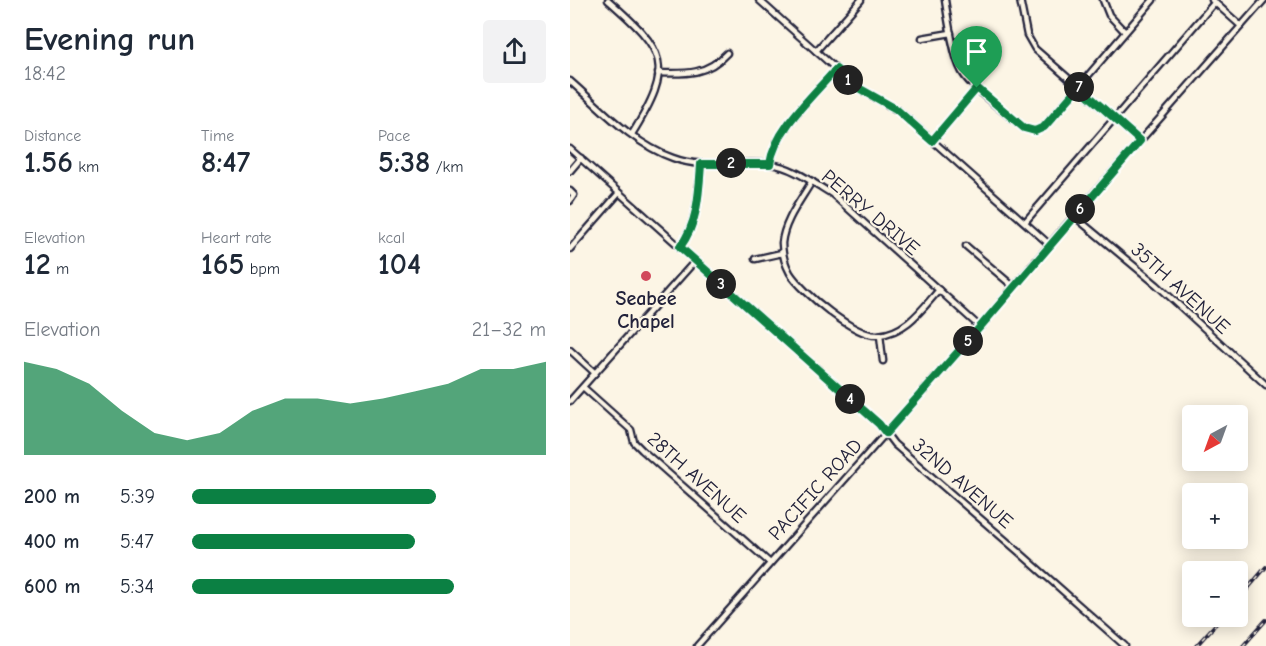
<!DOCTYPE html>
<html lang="en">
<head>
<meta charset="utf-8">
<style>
	body { margin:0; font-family:"Comic Neue",sans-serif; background:#f2f2f3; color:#1f2937; height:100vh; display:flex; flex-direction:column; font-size:22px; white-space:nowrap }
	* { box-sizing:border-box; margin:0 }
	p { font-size:20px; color:#747a83 }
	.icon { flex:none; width:33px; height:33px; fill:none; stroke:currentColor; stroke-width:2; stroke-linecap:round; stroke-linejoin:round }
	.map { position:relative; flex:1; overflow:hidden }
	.panel { display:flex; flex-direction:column; background:#fff; width:570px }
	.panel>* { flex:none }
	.needle { width:39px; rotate:221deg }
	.controls { position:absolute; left:612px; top:405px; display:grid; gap:12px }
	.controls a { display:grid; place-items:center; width:66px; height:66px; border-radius:6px; background:#fff; box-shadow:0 3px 15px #0003; font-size:30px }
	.pin { position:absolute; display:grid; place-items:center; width:51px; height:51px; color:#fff; margin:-62px -26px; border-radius:50% 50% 50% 0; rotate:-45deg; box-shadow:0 0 6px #0007 }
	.pin .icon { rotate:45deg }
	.km { position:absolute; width:30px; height:30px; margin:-15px; border-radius:50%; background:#222; color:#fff; font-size:16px; line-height:30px; text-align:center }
	.round { display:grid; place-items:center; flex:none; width:63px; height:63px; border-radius:6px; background:#f2f2f3 }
	.overview { display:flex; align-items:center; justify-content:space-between; height:102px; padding:0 24px }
	h1 { font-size:33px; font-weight:700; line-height:45px }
	.stats { display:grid; grid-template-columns:repeat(3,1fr); gap:9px; height:102px; padding:6px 24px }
	.stats div { display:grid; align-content:center }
	.stats b { font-size:30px; font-weight:700 }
	.stats small { font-size:16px; font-weight:400 }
	.stats p { font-size:16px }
	.chart { height:168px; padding:12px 24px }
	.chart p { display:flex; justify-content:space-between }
	.chart svg { width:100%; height:108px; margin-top:6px; fill:#0b8043; opacity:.7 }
	ul { padding:0 24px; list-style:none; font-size:20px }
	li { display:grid; grid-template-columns:96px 72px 1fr; align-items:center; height:45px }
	li i { height:15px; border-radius:8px; background:#0b8043 }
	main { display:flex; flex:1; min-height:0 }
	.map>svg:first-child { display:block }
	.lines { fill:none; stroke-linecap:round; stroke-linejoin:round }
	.street-casing { stroke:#22223b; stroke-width:9 }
	.street { stroke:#fcf5e5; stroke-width:4.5 }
	.rail-casing { stroke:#22223b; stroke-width:4 }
	.rail { stroke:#fcf5e5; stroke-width:1.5; stroke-dasharray:4.5; stroke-linecap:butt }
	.route-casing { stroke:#fff; stroke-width:12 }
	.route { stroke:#0b8043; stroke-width:8 }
	.poi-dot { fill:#d1495b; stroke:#fcf5e5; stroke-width:2 }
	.labels { text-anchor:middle; stroke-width:4.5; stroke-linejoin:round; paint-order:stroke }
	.street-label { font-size:20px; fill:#22223b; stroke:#fcf5e5 }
	.poi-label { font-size:20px; font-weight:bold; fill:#22223b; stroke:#fcf5e5 }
</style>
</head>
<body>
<main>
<section class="panel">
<div class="overview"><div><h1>Evening run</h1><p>18:42</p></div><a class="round"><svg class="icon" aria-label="share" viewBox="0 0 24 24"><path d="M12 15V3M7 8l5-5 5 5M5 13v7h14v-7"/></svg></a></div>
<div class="stats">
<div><p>Distance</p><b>1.56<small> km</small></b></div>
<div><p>Time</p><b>8:47</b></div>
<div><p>Pace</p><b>5:38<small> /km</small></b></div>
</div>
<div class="stats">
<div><p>Elevation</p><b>12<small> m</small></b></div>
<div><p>Heart rate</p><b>165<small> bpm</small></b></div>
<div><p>kcal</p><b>104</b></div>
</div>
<div class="chart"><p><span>Elevation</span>21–32 m</p>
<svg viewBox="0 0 160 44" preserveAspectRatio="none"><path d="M0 44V6L10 9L20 15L30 26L40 35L50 38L60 35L70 26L80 21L90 21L100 23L110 21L120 18L130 15L140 9L150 9L160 6V44z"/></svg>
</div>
<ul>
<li><b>200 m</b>5:39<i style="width:69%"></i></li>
<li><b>400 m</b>5:47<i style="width:63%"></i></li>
<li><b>600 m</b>5:34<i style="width:74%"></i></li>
</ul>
</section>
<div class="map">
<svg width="696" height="646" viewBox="0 0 696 646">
	<rect width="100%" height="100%" fill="#fcf5e5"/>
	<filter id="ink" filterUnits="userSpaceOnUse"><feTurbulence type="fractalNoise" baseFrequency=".0167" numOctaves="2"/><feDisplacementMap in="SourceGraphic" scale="12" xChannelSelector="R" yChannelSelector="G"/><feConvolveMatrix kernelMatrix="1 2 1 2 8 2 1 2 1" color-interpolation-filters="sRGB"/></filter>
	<g filter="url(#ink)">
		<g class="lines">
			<g class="street-casing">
				<g id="street">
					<path d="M38 0C96 51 105 65 62 134"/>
					<path d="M189 0 285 86 329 111 480 245"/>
					<path d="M375 0C378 19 383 56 392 72 402 90 438 114 454 128L465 131 474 127 583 0"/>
					<path d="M450 0 457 35 465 49 570 141"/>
					<path d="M533 0 539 15 555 32"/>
					<path d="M642 0 671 26"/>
					<path d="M352 38 381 33"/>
					<path d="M246 51 291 0"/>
					<path d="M88 73C116 74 137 75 157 53"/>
					<path d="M0 81C31 108 63 144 103 158 134 170 168 160 200 164 223 167 242 182 262 194L410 327"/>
					<path d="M362 141 407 88"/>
					<path d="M0 149 309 424 324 444 449 552 555 646"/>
					<path d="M200 164C205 129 243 96 266 69"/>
					<path d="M0 171 11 158"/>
					<path d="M242 181C231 200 214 221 212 243 212 254 215 264 220 273 232 292 285 337 308 335 336 333 352 309 369 290"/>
					<path d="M0 191 4 195 0 201"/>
					<path d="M504 216 587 285 696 385"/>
					<path d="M455 222 645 2"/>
					<path d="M396 246 444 287"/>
					<path d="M110 247C127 223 129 193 131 164"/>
					<path d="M0 249 49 193"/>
					<path d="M185 259 212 253"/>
					<path d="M310 335 313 361"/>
					<path d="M0 350 25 373"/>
					<path d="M13 387 61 430 64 442 72 450 200 563"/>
					<path d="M0 401 125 261"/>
					<path d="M127 646 410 327 504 216 694 0"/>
				</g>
			</g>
			<use href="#street" class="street"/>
			<g class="rail-casing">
				<g id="rail">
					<path d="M668 600 696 567"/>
					<path d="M626 646 653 616"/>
					<path d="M673 646 696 620"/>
				</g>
			</g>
			<use href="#rail" class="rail"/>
		</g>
	</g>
	<g class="lines" filter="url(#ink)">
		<g class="route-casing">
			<path id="route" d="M266 69 285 86 326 109 362 141 407 88 454 128 465 131 474 127 509 87 570 141 410 327 316 433 309 424 110 247C128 223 129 193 131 164H200C205 129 243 96 266 69Z"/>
		</g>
		<use href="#route" class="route"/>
	</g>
	<circle class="poi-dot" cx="76" cy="276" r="6"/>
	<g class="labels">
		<g class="street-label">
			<text transform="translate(301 212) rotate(40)" y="7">PERRY DRIVE</text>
			<text transform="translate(611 288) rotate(42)" y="7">35TH AVENUE</text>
			<text transform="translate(127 477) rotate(42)" y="7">28TH AVENUE</text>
			<text transform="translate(393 483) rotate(41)" y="7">32ND AVENUE</text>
			<text transform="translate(245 489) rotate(-48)" y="7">PACIFIC ROAD</text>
		</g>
		<g class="poi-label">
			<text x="76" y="305">Seabee<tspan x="76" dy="23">Chapel</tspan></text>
		</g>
	</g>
</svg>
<div class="controls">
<a><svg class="needle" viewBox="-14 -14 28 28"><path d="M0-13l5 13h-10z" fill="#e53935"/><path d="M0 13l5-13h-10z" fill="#747a83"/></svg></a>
<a>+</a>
<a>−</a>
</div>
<div class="pin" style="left:407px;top:88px;background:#1e9e55"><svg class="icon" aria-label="arrive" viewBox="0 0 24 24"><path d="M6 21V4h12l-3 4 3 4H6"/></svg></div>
<b class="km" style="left:278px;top:80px">1</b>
<b class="km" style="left:161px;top:163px">2</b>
<b class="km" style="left:151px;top:284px">3</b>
<b class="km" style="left:280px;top:399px">4</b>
<b class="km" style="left:398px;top:341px">5</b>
<b class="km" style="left:510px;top:209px">6</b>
<b class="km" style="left:509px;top:87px">7</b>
</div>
</main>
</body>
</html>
